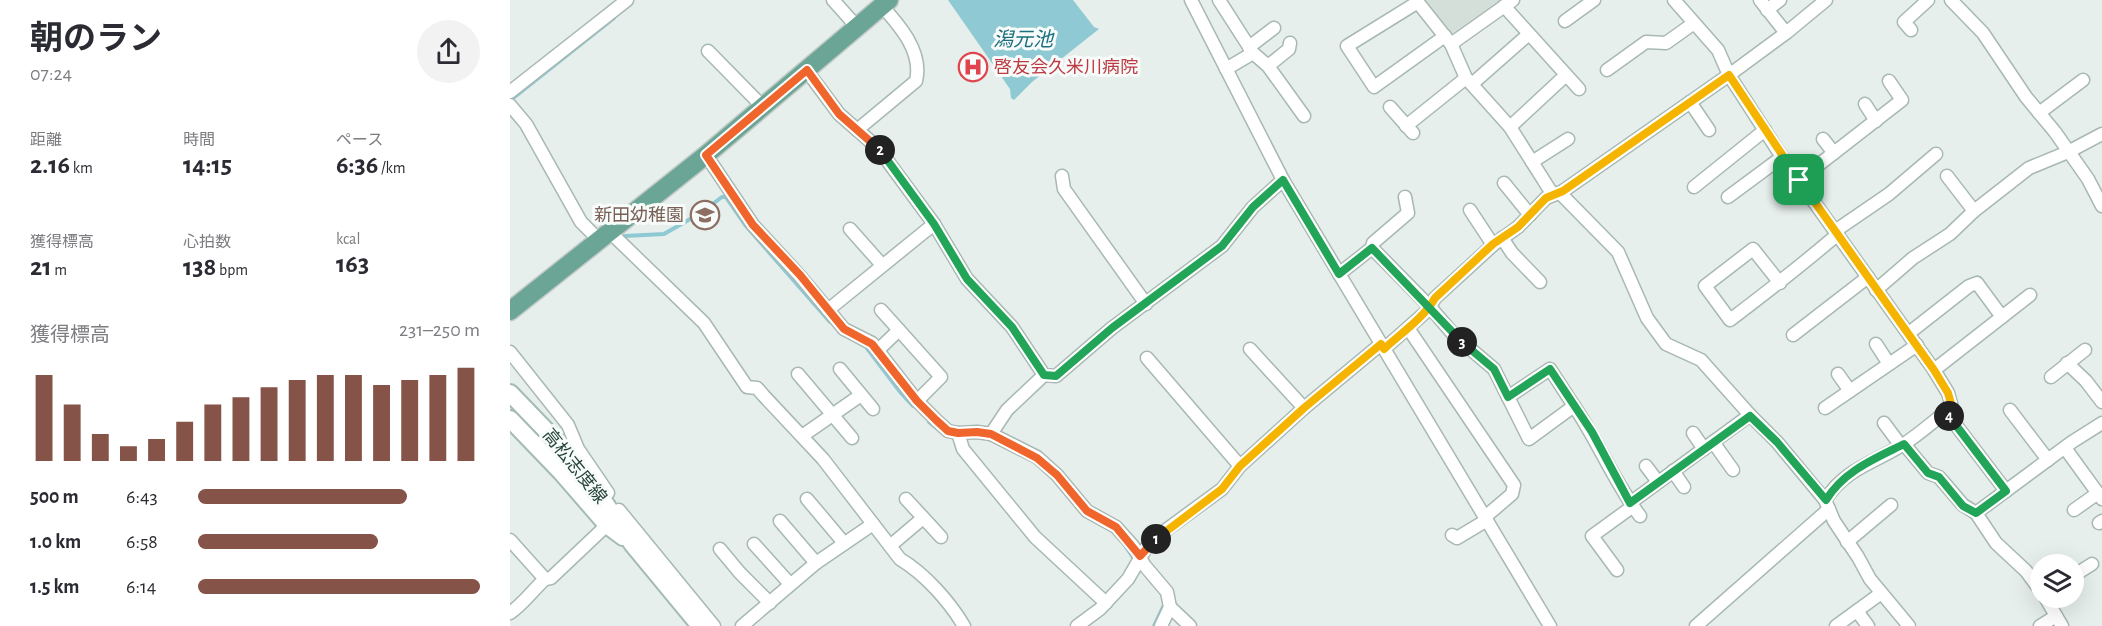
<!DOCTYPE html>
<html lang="ja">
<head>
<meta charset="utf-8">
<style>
	body { margin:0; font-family:"Alegreya Sans","Noto Sans JP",sans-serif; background:#f2f2f3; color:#2b2b33; height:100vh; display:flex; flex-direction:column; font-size:22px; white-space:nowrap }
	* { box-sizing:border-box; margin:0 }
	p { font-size:20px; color:#7c7c81 }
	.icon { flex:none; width:33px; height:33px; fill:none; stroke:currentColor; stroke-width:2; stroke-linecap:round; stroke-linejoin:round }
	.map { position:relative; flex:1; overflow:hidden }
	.drawer { display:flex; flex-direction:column; background:#fff; width:510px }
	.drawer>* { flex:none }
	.controls { position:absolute; left:1520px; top:554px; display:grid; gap:12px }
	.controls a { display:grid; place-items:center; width:54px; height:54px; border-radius:50%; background:#fff; box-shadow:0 6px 24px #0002; font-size:30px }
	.pin { position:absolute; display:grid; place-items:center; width:51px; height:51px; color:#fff; margin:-26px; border-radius:12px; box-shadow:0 3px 9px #0006 }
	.km { position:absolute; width:30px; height:30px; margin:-15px; border-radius:50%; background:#222; color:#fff; font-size:16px; line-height:30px; text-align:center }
	.round { display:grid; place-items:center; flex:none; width:63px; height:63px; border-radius:32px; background:#f2f2f3 }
	.summary { display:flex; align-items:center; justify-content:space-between; height:102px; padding:0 30px }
	h1 { font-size:33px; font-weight:700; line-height:45px }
	.figures { display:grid; grid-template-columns:repeat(3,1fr); gap:9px; height:102px; padding:6px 30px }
	.figures div { display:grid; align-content:center }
	.figures b { font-size:26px; font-weight:700 }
	.figures small { font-size:16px; font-weight:400 }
	.figures p { font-size:16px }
	.chart { height:168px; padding:12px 30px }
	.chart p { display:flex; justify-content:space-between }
	.chart svg { width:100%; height:108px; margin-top:6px; stroke:#855347; stroke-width:6 }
	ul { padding:0 30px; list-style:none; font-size:20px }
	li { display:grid; grid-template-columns:96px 72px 1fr; align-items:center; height:45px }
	li i { height:15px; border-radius:8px; background:#855347 }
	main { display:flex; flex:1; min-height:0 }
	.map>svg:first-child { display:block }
	.built { fill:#d4dfda }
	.water { fill:#8ec9d4 }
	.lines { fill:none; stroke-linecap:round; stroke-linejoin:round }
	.stream { stroke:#8ec9d4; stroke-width:4 }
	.minor-casing { stroke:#a8b8b2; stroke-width:15 }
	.secondary-casing { stroke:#a4bbb3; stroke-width:20 }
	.primary-casing { stroke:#c2cac8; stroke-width:21 }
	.minor { stroke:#fff; stroke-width:12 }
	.secondary { stroke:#fff; stroke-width:16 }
	.primary { stroke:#6aa596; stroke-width:18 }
	.split-1-casing { stroke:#fff; stroke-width:12 }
	.split-2-casing { stroke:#fff; stroke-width:12 }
	.split-3-casing { stroke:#fff; stroke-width:12 }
	.split-4-casing { stroke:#fff; stroke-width:12 }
	.split-5-casing { stroke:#fff; stroke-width:12 }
	.split-1 { stroke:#f5b400; stroke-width:8 }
	.split-2 { stroke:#f0652b; stroke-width:8 }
	.split-3 { stroke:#22a559; stroke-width:8 }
	.split-4 { stroke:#22a559; stroke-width:8 }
	.split-5 { stroke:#f5b400; stroke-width:8 }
	.labels { text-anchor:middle; stroke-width:6; stroke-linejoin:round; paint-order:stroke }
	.health-label { font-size:18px; fill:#be3a42; stroke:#f7fbf9; text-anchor:start }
	.education-label { font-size:18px; fill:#785e54; stroke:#f7fbf9; text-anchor:end }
	.street-label { font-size:18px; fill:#24423a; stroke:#f7fbf9 }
	.water-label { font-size:20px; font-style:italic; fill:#1c6f80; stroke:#f7fbf9 }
</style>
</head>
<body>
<main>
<section class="drawer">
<div class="summary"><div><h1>朝のラン</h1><p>07:24</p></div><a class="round"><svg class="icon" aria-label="share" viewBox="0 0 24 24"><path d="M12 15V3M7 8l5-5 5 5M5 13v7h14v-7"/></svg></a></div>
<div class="figures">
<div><p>距離</p><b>2.16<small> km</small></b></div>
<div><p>時間</p><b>14:15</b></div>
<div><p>ペース</p><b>6:36<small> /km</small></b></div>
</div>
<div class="figures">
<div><p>獲得標高</p><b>21<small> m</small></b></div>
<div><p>心拍数</p><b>138<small> bpm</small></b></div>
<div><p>kcal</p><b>163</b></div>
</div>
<div class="chart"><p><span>獲得標高</span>231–250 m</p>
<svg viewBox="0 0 160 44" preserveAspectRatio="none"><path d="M5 44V9M15 44V21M25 44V33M35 44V38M45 44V35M55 44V28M65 44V21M75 44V18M85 44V14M95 44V11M105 44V9M115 44V9M125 44V13M135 44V11M145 44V9M155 44V6"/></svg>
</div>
<ul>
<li><b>500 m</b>6:43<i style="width:74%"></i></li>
<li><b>1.0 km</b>6:58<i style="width:64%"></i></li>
<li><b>1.5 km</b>6:14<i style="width:100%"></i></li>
</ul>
</section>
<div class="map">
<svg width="1592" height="626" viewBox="0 0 1592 626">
	<rect width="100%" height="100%" fill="#e6efeb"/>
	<path class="built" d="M911 0H990L939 36Z"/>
	<path class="water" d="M438 0H563L584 27 589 29 522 82 504 100 501 98 500 89Z"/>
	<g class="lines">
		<g class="stream">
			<path d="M5 104 2 99 104 18"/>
			<path d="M115 236 154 234 189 214 212 197H216L236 226 320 322"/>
			<path d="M329 332 356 347 391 393 403 406"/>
			<path d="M419 422 434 434"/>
			<path d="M614 544 623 557"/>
			<path d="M644 626 654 605"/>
		</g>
		<g class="minor-casing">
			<g id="minor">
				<path d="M323 0 347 27"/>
				<path d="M681 0 773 180 1040 626"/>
				<path d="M709 0 743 53 758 66 794 116"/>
				<path d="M906 0 941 44 956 78 1000 127 1043 195"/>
				<path d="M1164 0 1208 50 1219 75 1272 157 1424 370 1438 393 1442 407C1426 419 1411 433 1394 444 1364 463 1336 468 1315 500"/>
				<path d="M1250 0 1276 33"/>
				<path d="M1441 0 1473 33 1516 97 1545 132 1578 179 1592 206"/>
				<path d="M908 2 837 46 864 87 935 36"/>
				<path d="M994 6 1069 89"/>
				<path d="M1257 10 1270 0"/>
				<path d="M1055 21 1084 0"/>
				<path d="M1401 30 1394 22 1418 0"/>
				<path d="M941 44 1003 0"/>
				<path d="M739 47 764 28"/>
				<path d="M198 51 253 107"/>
				<path d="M758 66 779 49 780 43"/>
				<path d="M716 69 743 53"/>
				<path d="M1097 70 1136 42 1156 43 1184 23"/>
				<path d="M297 71 329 114 368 148 424 224 457 279 502 327 534 375 546 376 602 328 712 246 743 207 773 180"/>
				<path d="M962 84 1019 34"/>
				<path d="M0 92 117 0"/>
				<path d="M1180 102 1199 130"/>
				<path d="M1355 104 1366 121"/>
				<path d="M0 105 16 124 71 222 89 240"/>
				<path d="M880 107 903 133"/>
				<path d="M1529 113 1573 80"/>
				<path d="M896 126 956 78"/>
				<path d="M1000 127 1056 75"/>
				<path d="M347 130 406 81C413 52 390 26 372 6"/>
				<path d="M1313 139 1324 153"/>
				<path d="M196 155 243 225 289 275 334 329 362 343 407 401 426 420 438 431 448 433 467 432 481 434 527 457 547 475 577 511 606 527 623 546 635 566 657 592 660 607 651 626"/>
				<path d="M1022 162 1058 139"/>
				<path d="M552 176 554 189 636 304"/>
				<path d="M1437 176 1464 211"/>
				<path d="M1289 180 1392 100 1379 81"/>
				<path d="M994 183 1020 215"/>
				<path d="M1184 187 1255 130"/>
				<path d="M1050 193 1108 252 1137 318 1156 344 1191 360 1240 415 1267 442 1315 500 1324 521 1348 557 1360 579 1399 626"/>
				<path d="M1218 197 1272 157"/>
				<path d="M960 210 983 245"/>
				<path d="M340 229 372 265"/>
				<path d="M1325 231 1379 194 1426 154"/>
				<path d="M100 232 194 323 237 387 247 388 254 396 313 459 390 559C415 574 439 601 454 626"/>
				<path d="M992 238 1002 253 1030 282"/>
				<path d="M862 248 863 243 898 213 895 197"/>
				<path d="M829 274 862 248 920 307 944 335 984 369 1019 439 1064 406C1088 441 1104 482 1130 516"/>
				<path d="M1270 283 1243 249 1195 286 1220 320C1257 292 1293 264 1328 234"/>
				<path d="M1366 290 1403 258 1440 234 1464 211 1519 168 1558 152 1592 134"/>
				<path d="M318 310 424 224"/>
				<path d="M898 328 1004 485 1002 494 975 517"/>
				<path d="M389 330 431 377 407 401"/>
				<path d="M1399 333 1459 286 1467 283 1492 317"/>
				<path d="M1283 335 1358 277"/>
				<path d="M1366 344 1379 364"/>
				<path d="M740 349 794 408"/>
				<path d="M874 349 918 310 925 298 983 245 1008 227 1036 198 1053 191 1219 75 1276 33 1316 0"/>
				<path d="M368 350 389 330 371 310"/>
				<path d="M0 352 58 425 68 449 98 493"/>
				<path d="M637 358 730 466"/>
				<path d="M1557 363 1576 381 1592 402"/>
				<path d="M330 369 363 409"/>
				<path d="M1424 370 1520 295"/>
				<path d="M288 374 342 438"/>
				<path d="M1328 374 1340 391"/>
				<path d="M1541 377 1575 350"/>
				<path d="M998 397 1040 369 1064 406"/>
				<path d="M1315 408 1407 345"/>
				<path d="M1500 410 1538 460"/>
				<path d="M1436 412 1496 491"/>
				<path d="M1374 423 1391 446"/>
				<path d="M448 433 453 449 525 537 596 603"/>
				<path d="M1183 433 1194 449"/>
				<path d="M481 434 497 410 534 375"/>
				<path d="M292 436 351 395"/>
				<path d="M1203 442 1223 470"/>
				<path d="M1394 444 1418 473 1429 477 1453 505 1466 513 1486 543 1516 571 1530 590"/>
				<path d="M1555 448 1592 499"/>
				<path d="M1136 466 1148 482"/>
				<path d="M1163 471 1174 487"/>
				<path d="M297 499 334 543"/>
				<path d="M396 499 431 537"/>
				<path d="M1120 503 1240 415"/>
				<path d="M109 510 204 626"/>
				<path d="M1564 510 1588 493"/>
				<path d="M1466 513 1562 442 1592 423"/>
				<path d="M270 521 306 563"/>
				<path d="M1589 523 1592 521"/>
				<path d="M942 535 947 538 977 520"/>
				<path d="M0 540 35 579 41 578 97 525"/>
				<path d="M1337 542 1381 505"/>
				<path d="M244 544 280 584"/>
				<path d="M380 546 413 518"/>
				<path d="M210 549 230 573 260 603"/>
				<path d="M1107 570 1082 536 1122 507"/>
				<path d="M1563 576 1582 564"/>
				<path d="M1535 597 1552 626"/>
				<path d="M660 607 680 626"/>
				<path d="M1347 611 1358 626"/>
				<path d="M0 613C13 604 23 590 35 579"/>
				<path d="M232 626 306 563 363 524"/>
				<path d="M567 626 590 609 618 579 636 548 656 530 712 489 730 466 794 408 871 344"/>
				<path d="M1186 626 1319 509"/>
				<path d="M1326 626 1370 594"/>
				<path d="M1530 626 1546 616"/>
			</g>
		</g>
		<g class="secondary-casing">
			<g id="secondary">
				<path d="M0 393 53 448 87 491 123 545 190 626"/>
				<path d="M0 419 51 472 97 525 113 537"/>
			</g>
		</g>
		<g class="primary-casing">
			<path id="primary" d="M0 311 196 155 379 0"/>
		</g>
		<use href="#minor" class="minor"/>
		<use href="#secondary" class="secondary"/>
		<use href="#primary" class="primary"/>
	</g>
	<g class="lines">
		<g class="split-1-casing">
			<path id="split-1" d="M646 539 712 489 730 466 794 408 871 344 874 349C891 333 913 319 925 298L983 244 1008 227 1036 198 1053 191 1219 75 1289 180"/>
		</g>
		<g class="split-2-casing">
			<path id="split-2" d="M370 150 329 114 297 70 196 155 243 225 290 275 334 329 362 344 407 401 426 420 438 431 448 433 467 432 481 434 527 458 547 475 577 511 606 527 630 556 646 539"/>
		</g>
		<g class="split-3-casing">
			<path id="split-3" d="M370 150 424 224 457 279 502 327 534 375 546 376 602 328 712 246 743 207 773 180 829 274 862 248 952 342"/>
		</g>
		<g class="split-4-casing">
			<path id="split-4" d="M952 342 984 369 998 397 1040 369 1082 432 1120 503 1240 416 1267 442 1316 500C1334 471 1364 459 1394 444L1418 473 1429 477 1453 506 1466 513 1496 491 1439 416"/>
		</g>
		<g class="split-5-casing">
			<path id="split-5" d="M1289 180 1424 370 1438 393 1442 407 1436 412 1439 416"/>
		</g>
		<use href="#split-1" class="split-1"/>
		<use href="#split-2" class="split-2"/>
		<use href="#split-3" class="split-3"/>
		<use href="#split-4" class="split-4"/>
		<use href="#split-5" class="split-5"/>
	</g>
	<defs>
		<g id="hospital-ring" transform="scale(1.5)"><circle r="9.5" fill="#f7fbf9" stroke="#e0444e" stroke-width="1.5"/><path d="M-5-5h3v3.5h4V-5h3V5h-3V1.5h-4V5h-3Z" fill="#e0444e"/></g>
		<g id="school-ring" transform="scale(1.5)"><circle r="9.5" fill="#f7fbf9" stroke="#8d6e63" stroke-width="1.5"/><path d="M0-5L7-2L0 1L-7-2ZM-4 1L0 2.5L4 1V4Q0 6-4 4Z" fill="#8d6e63"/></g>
	</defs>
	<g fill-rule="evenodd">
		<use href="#hospital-ring" x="463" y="67"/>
		<use href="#school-ring" x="195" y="215"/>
	</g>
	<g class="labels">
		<g class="health-label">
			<text x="484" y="73">啓友会久米川病院</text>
		</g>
		<g class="education-label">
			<text x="174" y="221">新田幼稚園</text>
		</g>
		<g class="street-label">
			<text transform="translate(65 466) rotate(51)" y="6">高松志度線</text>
		</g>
		<g class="water-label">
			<text x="513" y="46">潟元池</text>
		</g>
	</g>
</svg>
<div class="controls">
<a><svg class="icon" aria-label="layers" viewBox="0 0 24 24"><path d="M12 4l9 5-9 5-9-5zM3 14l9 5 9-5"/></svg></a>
</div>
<div class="pin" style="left:1289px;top:180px;background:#1e9e55"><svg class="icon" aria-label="arrive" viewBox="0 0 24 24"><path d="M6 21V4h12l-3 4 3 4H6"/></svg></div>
<b class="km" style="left:646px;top:539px">1</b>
<b class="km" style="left:370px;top:150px">2</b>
<b class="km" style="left:952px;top:342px">3</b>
<b class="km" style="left:1439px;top:416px">4</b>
</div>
</main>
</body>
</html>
